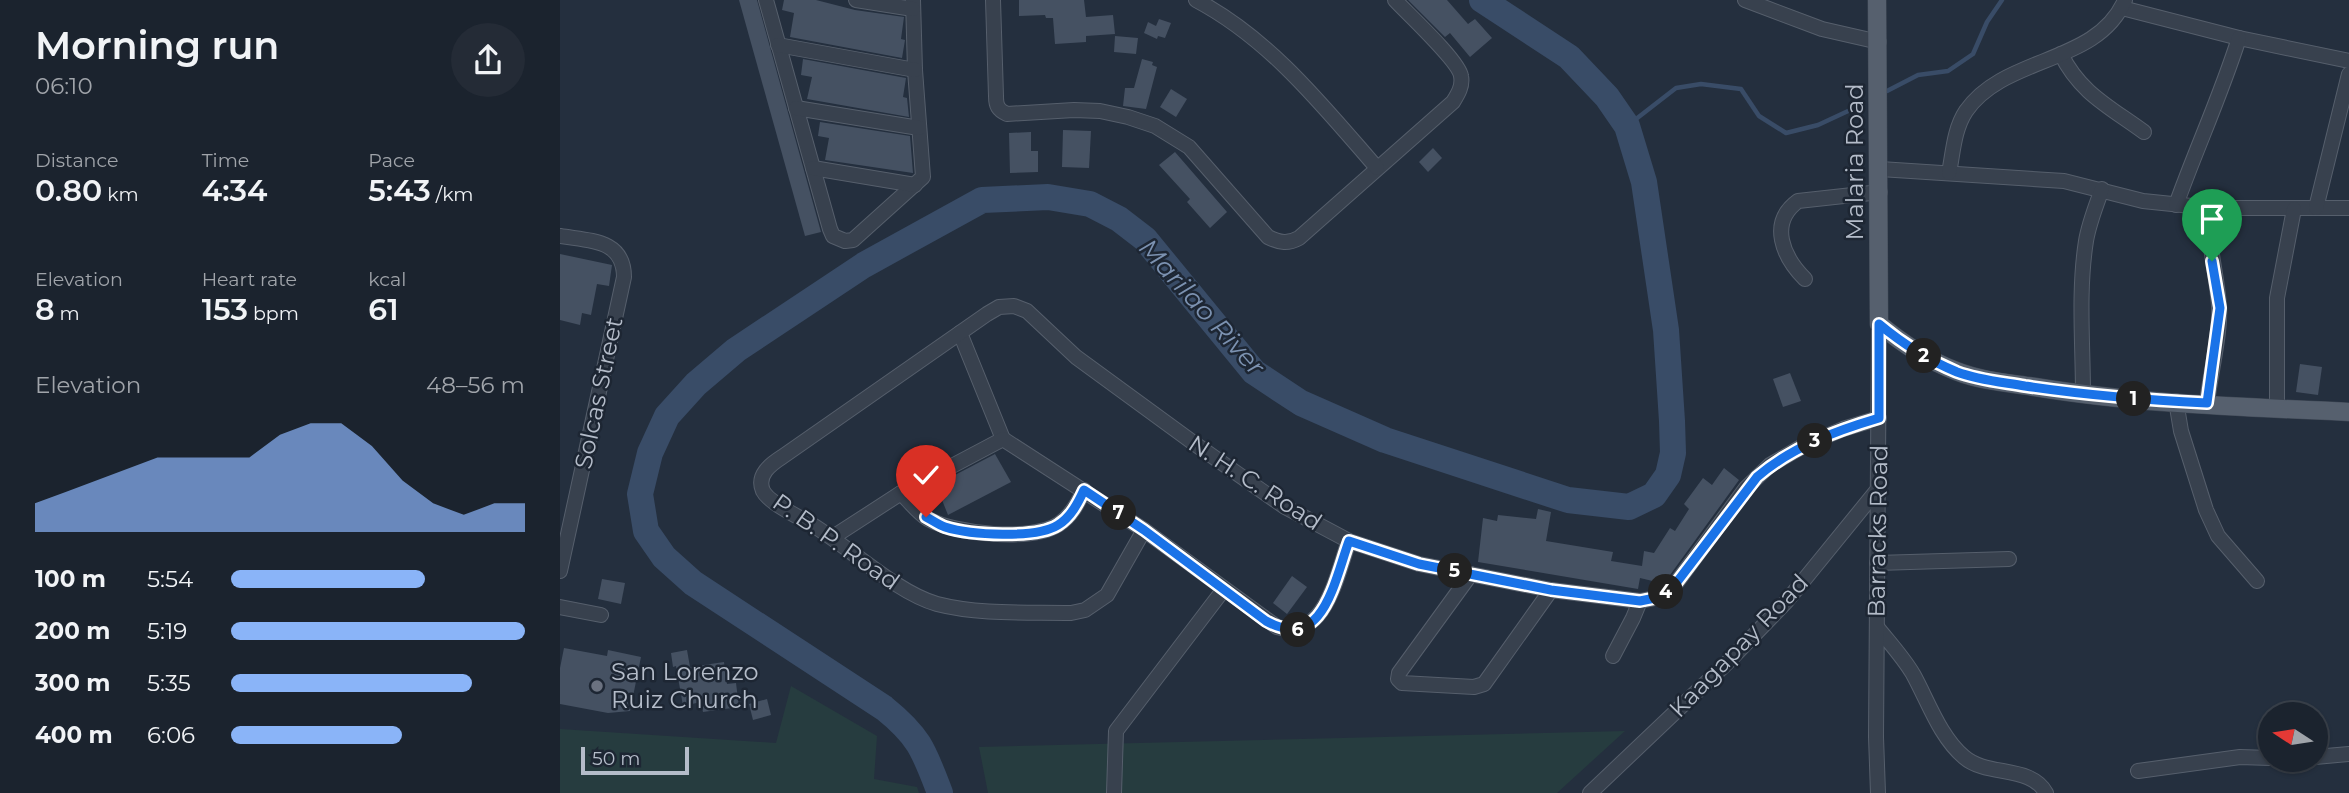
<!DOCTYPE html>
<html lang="en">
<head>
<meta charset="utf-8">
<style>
	body { margin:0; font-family:Montserrat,sans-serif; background:#242b36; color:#f1f3f6; height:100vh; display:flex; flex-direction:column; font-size:26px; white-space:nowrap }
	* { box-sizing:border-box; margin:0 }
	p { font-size:23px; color:#a0a4aa }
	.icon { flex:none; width:38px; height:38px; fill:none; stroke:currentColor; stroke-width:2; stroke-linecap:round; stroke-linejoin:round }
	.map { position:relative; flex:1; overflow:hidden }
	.details { display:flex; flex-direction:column; background:#1b232e; width:560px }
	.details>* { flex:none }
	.needle { width:46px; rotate:282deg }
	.controls { position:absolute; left:1698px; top:702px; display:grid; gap:14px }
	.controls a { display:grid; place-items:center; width:70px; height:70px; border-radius:50%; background:#1b232e; box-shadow:0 2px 5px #0004,0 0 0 2px #39404a; font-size:35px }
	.scale { position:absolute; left:21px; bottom:18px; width:108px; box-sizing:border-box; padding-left:7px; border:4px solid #b4bcc9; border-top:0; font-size:19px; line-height:24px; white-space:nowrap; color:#b4bcc9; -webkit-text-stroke:5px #1d2633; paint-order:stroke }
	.pin { position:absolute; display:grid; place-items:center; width:60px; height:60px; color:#fff; margin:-72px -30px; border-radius:50% 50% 50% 0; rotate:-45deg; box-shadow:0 0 7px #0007 }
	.pin .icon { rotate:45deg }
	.km { position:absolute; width:35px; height:35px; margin:-18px; border-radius:50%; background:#222; color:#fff; font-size:19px; line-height:35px; text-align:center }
	.round { display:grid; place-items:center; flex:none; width:74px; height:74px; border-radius:37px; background:#242b36 }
	.summary { display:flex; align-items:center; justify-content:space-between; height:119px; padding:0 35px }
	h1 { font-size:38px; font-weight:600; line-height:52px }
	.metrics { display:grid; grid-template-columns:repeat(3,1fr); gap:10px; height:119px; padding:7px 35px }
	.metrics div { display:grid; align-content:center }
	.metrics b { font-size:30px; font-weight:600 }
	.metrics small { font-size:19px; font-weight:400 }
	.metrics p { font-size:19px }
	.chart { height:196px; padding:14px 35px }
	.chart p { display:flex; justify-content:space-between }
	.chart svg { width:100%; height:126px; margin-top:7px; fill:#8ab4f8; opacity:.7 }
	ul { padding:0 35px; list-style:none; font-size:23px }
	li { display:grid; grid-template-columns:112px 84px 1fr; align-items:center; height:52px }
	li i { height:18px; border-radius:9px; background:#8ab4f8 }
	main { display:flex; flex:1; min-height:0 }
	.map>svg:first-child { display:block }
	.green { fill:#263c3f }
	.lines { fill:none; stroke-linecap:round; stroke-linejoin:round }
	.stream { stroke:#394c67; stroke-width:4.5 }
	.river { stroke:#394c67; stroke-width:26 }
	.building { fill:#455162 }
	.minor-casing { stroke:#565f6c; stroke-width:16 }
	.major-casing { stroke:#414a57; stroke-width:19 }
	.minor { stroke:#38414e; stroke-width:14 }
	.major { stroke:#56606e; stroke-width:18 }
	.route-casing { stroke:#fff; stroke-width:14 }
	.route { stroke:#1a73e8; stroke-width:9 }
	.worship-dot { fill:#6b7280; stroke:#1d2633; stroke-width:2.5 }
	.labels { text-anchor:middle; stroke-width:5; stroke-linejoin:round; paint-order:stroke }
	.street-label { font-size:24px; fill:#b4bcc9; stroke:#1d2633 }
	.poi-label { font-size:24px; fill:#b4bcc9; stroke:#1d2633; text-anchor:start }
	.water-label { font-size:26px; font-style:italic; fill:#7c92b1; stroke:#1d2633 }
</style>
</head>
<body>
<main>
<section class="details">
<div class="summary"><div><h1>Morning run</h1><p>06:10</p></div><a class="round"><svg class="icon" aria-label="share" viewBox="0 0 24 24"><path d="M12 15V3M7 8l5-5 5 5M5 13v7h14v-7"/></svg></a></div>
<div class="metrics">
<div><p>Distance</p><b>0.80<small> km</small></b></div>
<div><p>Time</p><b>4:34</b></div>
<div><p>Pace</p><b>5:43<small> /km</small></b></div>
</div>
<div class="metrics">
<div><p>Elevation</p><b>8<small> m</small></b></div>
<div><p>Heart rate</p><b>153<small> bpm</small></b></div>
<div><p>kcal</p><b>61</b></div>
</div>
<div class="chart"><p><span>Elevation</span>48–56 m</p>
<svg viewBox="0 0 160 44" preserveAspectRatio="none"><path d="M0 44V34L10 30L20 26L30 22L40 18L50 18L60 18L70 18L80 10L90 6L100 6L110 14L120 26L130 34L140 38L150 34L160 34V44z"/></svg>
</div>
<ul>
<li><b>100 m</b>5:54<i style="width:66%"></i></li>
<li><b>200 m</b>5:19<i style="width:100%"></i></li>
<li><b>300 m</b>5:35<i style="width:82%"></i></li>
<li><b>400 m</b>6:06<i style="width:58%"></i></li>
</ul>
</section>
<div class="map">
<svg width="1789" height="793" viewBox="0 0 1789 793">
	<rect width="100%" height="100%" fill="#242f3e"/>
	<g class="green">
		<path d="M231 686 317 736 314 779 357 787 359 793H0V729L216 743Z"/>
		<path d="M1065 731 997 793H428L419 747Z"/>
	</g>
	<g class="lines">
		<g class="stream">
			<path d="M1327 91 1358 75 1388 71 1413 54 1427 22 1442 0"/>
			<path d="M1067 126 1116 88 1141 84 1181 89 1199 116 1226 133 1258 125 1301 105"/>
		</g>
		<path class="river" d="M380 793C364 751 360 737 324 708L133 583 104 557 86 531 80 494 90 453 107 416 136 384 176 350 304 265 422 200 488 197 530 204 559 219 585 239 694 372 741 403 825 440 1008 500 1069 507 1094 495 1108 475 1113 453 1112 421 1106 330 1084 182 1067 126 1047 97 1009 57 922 0"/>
	</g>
	<g class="building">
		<path d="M179 0H197L261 232 245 236Z"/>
		<path d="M224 0H256L295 10 344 17 341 39 345 40 342 58 230 37 234 13 222 10Z"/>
		<path d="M459 0H524L526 17 553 15 555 34 526 36V42L495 44 493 18H486L485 15 459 16Z"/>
		<path d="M848 0H887L908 24 915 19 932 38 910 57 890 33 885 37Z"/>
		<path d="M599 19 611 23 605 38 598 36 597 39 584 33 588 22 596 26Z"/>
		<path d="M555 36 578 38 576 54 554 52Z"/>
		<path d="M243 59 346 78 343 97 347 98 349 117 247 99 252 77 241 75Z"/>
		<path d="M582 59 593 62 592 65 597 67 586 109 563 106 565 88H574Z"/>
		<path d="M611 89 627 99 616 117 600 107Z"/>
		<path d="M260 122 350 136 353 173 265 160 269 138 258 136Z"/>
		<path d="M503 130 531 131 529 168 502 167Z"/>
		<path d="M471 132V151H478V172L450 173 449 133Z"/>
		<path d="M873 148 882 158 868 172 859 162Z"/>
		<path d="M615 152 667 212 650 228 627 202 630 199 599 165Z"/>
		<path d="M0 254 52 265 49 286 37 284 31 315 22 313 20 325 0 320Z"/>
		<path d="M1740 364 1762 367 1758 395 1736 392Z"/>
		<path d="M1230 373 1241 401 1223 407 1213 379Z"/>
		<path d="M435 454 451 482 388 515 376 485Z"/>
		<path d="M1164 468 1179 480 1110 575 1101 583 1080 578 1078 589 918 562 923 518 937 521 938 515 976 519 978 509 991 512 986 541 1053 552 1051 561 1082 566 1084 551 1094 553 1110 528 1115 531 1129 509 1124 504 1143 478 1152 485Z"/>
		<path d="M732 576 747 587 727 614 713 603Z"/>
		<path d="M42 579 65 583 61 604 38 599Z"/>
		<path d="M4 648 47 656 48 650 81 657 70 711 48 713 0 704V668Z"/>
		<path d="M127 650 130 667 164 662 167 684 176 683 179 707 143 712 141 702 123 706 116 666 113 667 111 653Z"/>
		<path d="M207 699 211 715 193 720 189 704Z"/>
	</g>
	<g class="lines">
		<g class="minor-casing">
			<g id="minor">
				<path d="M206 0 270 229 273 236 285 241 293 240 363 177 355 70 353 0"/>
				<path d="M296 0 353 9"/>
				<path d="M433 0 436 96C436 106 438 110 447 114L514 110 540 111 568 117 595 126 629 147 708 237C720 243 728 244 739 238L893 102C898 94 903 86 901 76 899 61 848 14 835 0"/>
				<path d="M636 0C710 39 763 106 817 168"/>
				<path d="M1185 0 1262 29 1319 42"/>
				<path d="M1562 8 1679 38 1789 61"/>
				<path d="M218 45 355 70"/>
				<path d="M1501 54C1520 93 1550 107 1584 132"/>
				<path d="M236 108 359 128"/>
				<path d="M253 168 355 185"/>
				<path d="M1320 169 1504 181 1583 201 1651 208H1789"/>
				<path d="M1389 173C1393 153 1394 129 1406 111 1445 55 1537 65 1565 0"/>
				<path d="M1616 205C1636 149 1661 95 1679 38"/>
				<path d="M1756 208 1789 74"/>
				<path d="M0 236C29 241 64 239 64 277L0 571"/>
				<path d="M1245 279C1223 257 1208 223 1238 201L1320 192"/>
				<path d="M400 333 443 439"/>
				<path d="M1523 395C1523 344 1518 292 1526 241 1529 223 1536 206 1542 189"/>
				<path d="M1616 401 1621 431 1646 510 1658 536 1697 581"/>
				<path d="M1647 403C1650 375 1661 332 1659 306 1657 272 1646 243 1651 208"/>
				<path d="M1717 408V298L1734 209"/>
				<path d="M341 493C349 501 358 513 368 519 395 534 472 542 499 524 511 516 518 503 524 490"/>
				<path d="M584 530 547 595 525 610 511 613C467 612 420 615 377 604 337 593 289 547 251 524 239 517 209 503 203 491 196 475 211 464 222 457L427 314 439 307 454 306 467 311 516 357 635 444 725 507 789 541 859 564 991 590 1080 601 1100 597 1117 582 1186 488 1210 465 1243 446 1283 429 1319 418"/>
				<path d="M273 537 341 493 443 439 584 530 717 627C766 641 776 576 789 541"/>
				<path d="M1317 563 1449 559"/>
				<path d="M911 574 839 673 838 679 842 683 914 687 924 684 991 590"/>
				<path d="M0 607 41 615"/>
				<path d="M1317 627C1329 642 1343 657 1353 674 1368 701 1380 737 1404 757 1427 777 1471 765 1486 793"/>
				<path d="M1053 656 1073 618 1080 601"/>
				<path d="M1755 757 1789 754"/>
				<path d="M1578 771 1680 757 1710 758"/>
				<path d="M554 793 556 731 664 589"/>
				<path d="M1030 793 1168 662 1226 602 1318 489"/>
				<path d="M1318 793 1316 737 1319 324"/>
			</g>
		</g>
		<g class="major-casing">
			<path id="major" d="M1317 0 1319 324C1343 344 1367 360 1396 371 1421 381 1449 383 1475 387 1578 404 1685 407 1789 412"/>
		</g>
		<use href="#minor" class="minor"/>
		<use href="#major" class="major"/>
	</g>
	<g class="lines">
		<g class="route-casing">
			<path id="route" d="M366 517C372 520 379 525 385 527 410 535 476 539 498 525 511 517 518 503 524 490L584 530 706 621C763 653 774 582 789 541L859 564 991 590 1080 601 1100 597 1117 582 1197 477C1232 447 1275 431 1319 418V324C1343 344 1368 360 1397 372 1418 380 1442 382 1465 386 1525 395 1585 400 1647 403L1660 308 1652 261"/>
		</g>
		<use href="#route" class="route"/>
	</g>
	<circle class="worship-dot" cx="37" cy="686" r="7"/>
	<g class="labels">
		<g class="street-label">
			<text transform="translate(1295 162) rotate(-90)" y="8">Malaria Road</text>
			<text transform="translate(39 393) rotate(-78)" y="8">Solcas Street</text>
			<text transform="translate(695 483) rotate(33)" y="8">N. H. C. Road</text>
			<text transform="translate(1318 531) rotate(-89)" y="8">Barracks Road</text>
			<text transform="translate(276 542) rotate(35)" y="8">P. B. P. Road</text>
			<text transform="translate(1179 646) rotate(-46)" y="8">Kaagapay Road</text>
		</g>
		<g class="poi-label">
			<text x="51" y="680">San Lorenzo<tspan x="51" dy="28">Ruiz Church</tspan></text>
		</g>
		<g class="water-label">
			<text transform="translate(642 307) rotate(48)" y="9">Marilao River</text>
		</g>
	</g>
</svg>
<div class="controls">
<a><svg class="needle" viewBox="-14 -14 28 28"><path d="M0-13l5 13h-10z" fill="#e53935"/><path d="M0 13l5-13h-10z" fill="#a0a4aa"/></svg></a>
</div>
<div class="scale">50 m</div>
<div class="pin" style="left:1652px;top:261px;background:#1e9e55"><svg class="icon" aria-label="arrive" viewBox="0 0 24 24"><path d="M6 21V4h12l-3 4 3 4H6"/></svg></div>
<div class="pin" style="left:366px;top:517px;background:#d93025"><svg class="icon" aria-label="check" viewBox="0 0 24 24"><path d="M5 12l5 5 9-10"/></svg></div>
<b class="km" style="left:1574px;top:399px">1</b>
<b class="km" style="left:1364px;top:356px">2</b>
<b class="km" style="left:1255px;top:441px">3</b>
<b class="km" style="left:1106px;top:592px">4</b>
<b class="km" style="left:895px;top:571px">5</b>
<b class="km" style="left:738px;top:630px">6</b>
<b class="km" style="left:559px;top:513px">7</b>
</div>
</main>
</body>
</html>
